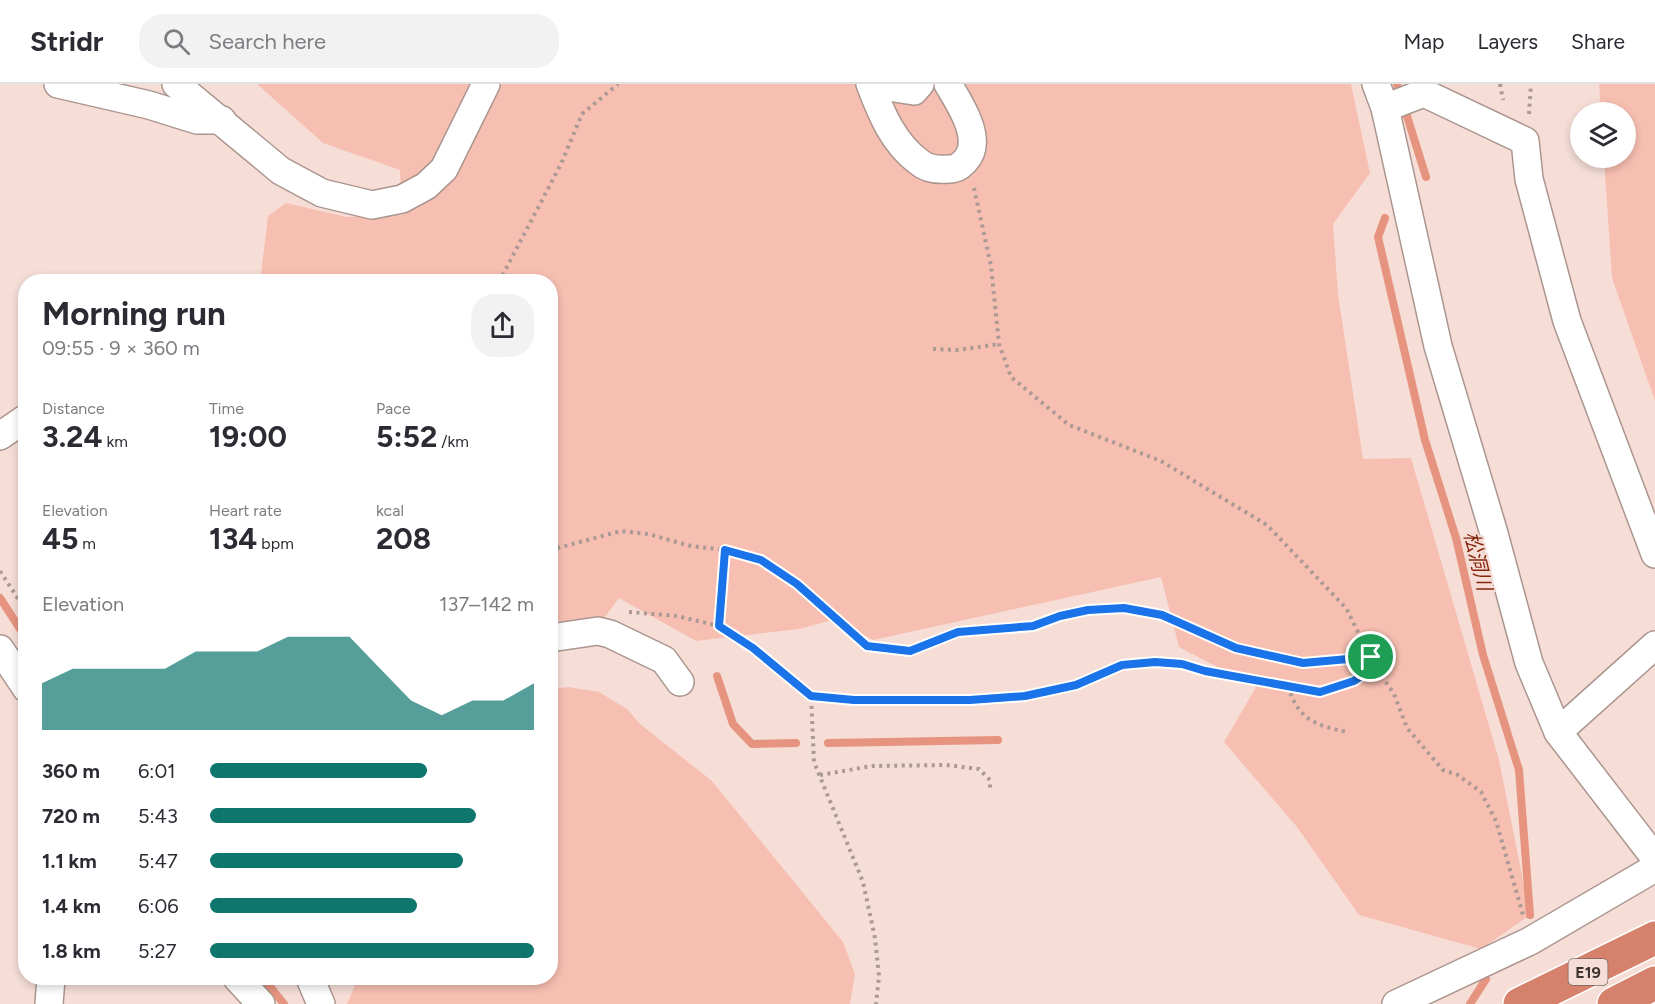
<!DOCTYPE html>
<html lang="en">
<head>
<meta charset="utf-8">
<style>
	body { margin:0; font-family:Figtree,"Noto Sans JP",sans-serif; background:#f2f2f3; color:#2b2b33; height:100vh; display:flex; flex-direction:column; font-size:22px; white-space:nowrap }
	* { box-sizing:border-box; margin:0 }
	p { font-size:20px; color:#7c7c81 }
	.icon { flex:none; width:33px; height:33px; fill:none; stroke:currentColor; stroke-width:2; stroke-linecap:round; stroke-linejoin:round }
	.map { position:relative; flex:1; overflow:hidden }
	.sheet { position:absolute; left:18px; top:190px; width:540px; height:711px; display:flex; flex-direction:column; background:#fff; border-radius:24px; box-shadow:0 3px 9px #0003 }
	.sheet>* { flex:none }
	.fabs { position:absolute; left:1570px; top:18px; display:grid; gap:12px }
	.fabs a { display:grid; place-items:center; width:66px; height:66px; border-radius:50%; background:#fff; box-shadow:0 3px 9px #0003; font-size:30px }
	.pin { position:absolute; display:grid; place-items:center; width:51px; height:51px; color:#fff; margin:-26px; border:3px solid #fff; border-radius:50%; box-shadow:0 2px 6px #0007 }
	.round { display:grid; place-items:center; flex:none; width:63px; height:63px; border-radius:24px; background:#f2f2f3 }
	.headline { display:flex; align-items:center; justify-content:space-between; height:102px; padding:0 24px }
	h1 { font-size:33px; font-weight:700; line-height:45px }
	.figures { display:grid; grid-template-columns:repeat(3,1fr); gap:9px; height:102px; padding:6px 24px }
	.figures div { display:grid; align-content:center }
	.figures b { font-size:30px; font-weight:700 }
	.figures small { font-size:16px; font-weight:400 }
	.figures p { font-size:16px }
	.chart { height:168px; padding:12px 24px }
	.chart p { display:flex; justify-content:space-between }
	.chart svg { width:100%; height:108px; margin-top:6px; fill:#0f766e; opacity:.7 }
	ul { padding:0 24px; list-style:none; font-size:20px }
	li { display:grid; grid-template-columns:96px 72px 1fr; align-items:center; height:45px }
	li i { height:15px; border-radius:8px; background:#0f766e }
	header { display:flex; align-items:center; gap:36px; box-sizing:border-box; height:84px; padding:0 30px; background:#fff; border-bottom:2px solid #e1e1e2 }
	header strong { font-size:28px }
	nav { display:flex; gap:33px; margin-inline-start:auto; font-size:21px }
	.search { width:420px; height:54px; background:#f2f2f3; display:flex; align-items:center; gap:15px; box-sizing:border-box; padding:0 21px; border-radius:24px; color:#7c7c81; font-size:22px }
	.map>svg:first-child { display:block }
	.green { fill:#f7bfb1 }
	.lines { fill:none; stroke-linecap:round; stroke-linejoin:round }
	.stream { stroke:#e6947f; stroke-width:8 }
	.minor-casing { stroke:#ab958f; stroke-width:30 }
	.highway-casing { stroke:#fff; stroke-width:36 }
	.path { stroke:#ab9994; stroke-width:4; stroke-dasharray:3 4.5; stroke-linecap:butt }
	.minor { stroke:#fff; stroke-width:27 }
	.highway { stroke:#d6816b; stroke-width:33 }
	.route-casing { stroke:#fff; stroke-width:12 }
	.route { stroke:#1a73e8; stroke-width:8 }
	.labels { text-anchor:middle; stroke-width:4.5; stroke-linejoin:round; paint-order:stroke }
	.shield { fill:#f6ded7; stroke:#746764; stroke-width:1.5 }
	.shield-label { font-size:16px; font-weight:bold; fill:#3d3432 }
	.water-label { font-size:20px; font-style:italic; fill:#85250c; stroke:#f6ded7 }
</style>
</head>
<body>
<header>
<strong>Stridr</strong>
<div class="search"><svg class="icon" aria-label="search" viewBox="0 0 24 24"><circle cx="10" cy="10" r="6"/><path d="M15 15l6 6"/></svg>Search here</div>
<nav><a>Map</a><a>Layers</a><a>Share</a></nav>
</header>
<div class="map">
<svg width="1655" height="920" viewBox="0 0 1655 920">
	<rect width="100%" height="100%" fill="#f6ded7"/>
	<g class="green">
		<path d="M257 0H1351L1370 89 1333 140 1338 210 1363 375 1411 374 1499 676 1530 831 1481 865 1359 831 1297 743 1224 658 1256 603 1179 563 1161 493 873 556 836 535 799 545 696 557 619 514 602 537H551L550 198H260L268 132 286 119 347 133 402 131 400 86 323 59Z"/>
		<path d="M1599 0H1655V317L1612 194 1604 74H1626V28H1601Z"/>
		<path d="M568 603 599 608 627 625 640 640 712 697 843 858 855 890 850 920H347L358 894H550L551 605Z"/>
	</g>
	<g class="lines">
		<g class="stream">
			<path d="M1397 0 1426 93"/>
			<path d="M1385 134 1378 153 1425 356 1456 454 1483 571 1519 686 1530 831"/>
			<path d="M0 514 26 554"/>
			<path d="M717 592 733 640 752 660 796 659"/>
			<path d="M828 659 998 656"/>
			<path d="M263 894 284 920"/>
			<path d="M1470 920 1486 895"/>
		</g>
		<g class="minor-casing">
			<g id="minor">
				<path d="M58 0 149 21 197 36H222"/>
				<path d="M176 0 281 87 322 109 372 121 402 115 426 102 444 85 486 0"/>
				<path d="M870 0C881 29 893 59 919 78 927 85 939 86 949 85 957 85 960 82 965 77 985 56 959 19 948 0"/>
				<path d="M890 0 894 4 914 7 920 0"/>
				<path d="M1376 0 1385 24 1438 262 1493 446 1529 579 1558 648 1655 774"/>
				<path d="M1385 24 1424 9 1525 57 1529 95 1567 237 1655 470"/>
				<path d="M0 352 26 334"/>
				<path d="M550 554 598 547 610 550 664 576 680 598"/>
				<path d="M0 565 26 604"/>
				<path d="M1558 648 1655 561"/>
				<path d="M237 894 261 920"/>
				<path d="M310 894 321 920"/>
				<path d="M49 920 51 894"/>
				<path d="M1396 920 1530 857 1655 784"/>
			</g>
		</g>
		<g class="highway-casing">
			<g id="highway">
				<path d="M1520 920 1655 854"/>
				<path d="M1614 920 1655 899"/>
			</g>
		</g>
		<g class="path">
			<path d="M1500 0 1503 16"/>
			<path d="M1529 30 1531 0"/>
			<path d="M974 104 991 182 999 260 1011 293 1069 341 1161 377 1267 441 1346 524 1375 582 1394 610 1407 644 1443 686 1458 691 1481 708 1496 737 1523 831"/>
			<path d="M499 198 561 80 582 30 618 0"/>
			<path d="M933 265 958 266 999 260"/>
			<path d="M550 466 621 447 648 450 691 462 725 466 761 476 797 500 867 562 910 567 959 548 1033 542 1060 532 1088 526 1124 524 1162 531 1236 564 1303 579 1370 573"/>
			<path d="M0 487 26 527"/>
			<path d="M629 528 677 532 719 542 753 564 811 611 814 678 863 798 875 854 879 892 876 920"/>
			<path d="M719 542 725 466"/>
			<path d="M1288 602C1298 635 1314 641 1347 648"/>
			<path d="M811 611 908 617 1025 612 1076 601 1122 581 1155 578 1182 580 1205 587 1320 608 1354 597 1375 582"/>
			<path d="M820 691 872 682 946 681 979 685 990 696V707"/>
		</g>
		<use href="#minor" class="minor"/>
		<use href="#highway" class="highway"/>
	</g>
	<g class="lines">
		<g class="route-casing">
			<path id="route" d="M725 466 761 476 797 500 867 562 910 567 958 548 1033 542 1060 532 1088 526 1124 524 1162 531 1236 564 1303 579 1371 573 1375 582 1354 597 1320 608 1205 587 1182 580 1155 578 1122 581 1076 601 1025 612 970 616H854L811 612 753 564 719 542Z"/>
		</g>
		<use href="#route" class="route"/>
	</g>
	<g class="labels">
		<rect class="shield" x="1568.5" y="875" width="39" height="26" rx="4.5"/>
		<g class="shield-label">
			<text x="1588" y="894">E19</text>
		</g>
		<g class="water-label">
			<text transform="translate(1478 477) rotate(76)" y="7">松洞川</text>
		</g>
	</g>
</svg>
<div class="fabs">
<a><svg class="icon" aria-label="layers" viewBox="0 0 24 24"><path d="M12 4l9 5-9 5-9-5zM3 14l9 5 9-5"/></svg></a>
</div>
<div class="pin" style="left:1371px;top:573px;background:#1e9e55"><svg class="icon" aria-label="arrive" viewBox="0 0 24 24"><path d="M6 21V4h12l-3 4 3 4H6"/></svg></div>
<section class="sheet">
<div class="headline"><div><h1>Morning run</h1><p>09:55 · 9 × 360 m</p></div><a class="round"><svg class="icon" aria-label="share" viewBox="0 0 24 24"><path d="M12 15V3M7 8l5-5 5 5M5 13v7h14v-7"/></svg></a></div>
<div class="figures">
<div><p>Distance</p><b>3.24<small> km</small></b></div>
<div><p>Time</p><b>19:00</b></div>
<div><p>Pace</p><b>5:52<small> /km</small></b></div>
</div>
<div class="figures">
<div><p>Elevation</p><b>45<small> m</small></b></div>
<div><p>Heart rate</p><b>134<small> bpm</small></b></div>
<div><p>kcal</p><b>208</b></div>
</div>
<div class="chart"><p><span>Elevation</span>137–142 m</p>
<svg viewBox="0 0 160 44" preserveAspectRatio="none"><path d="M0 44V25L10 19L20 19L30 19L40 19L50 12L60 12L70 12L80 6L90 6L100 6L110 19L120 32L130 38L140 32L150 32L160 25V44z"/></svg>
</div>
<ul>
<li><b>360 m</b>6:01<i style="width:67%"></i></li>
<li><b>720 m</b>5:43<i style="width:82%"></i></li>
<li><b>1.1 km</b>5:47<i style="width:78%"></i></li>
<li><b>1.4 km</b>6:06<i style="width:64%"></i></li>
<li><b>1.8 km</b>5:27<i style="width:100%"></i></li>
</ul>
</section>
</div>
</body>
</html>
